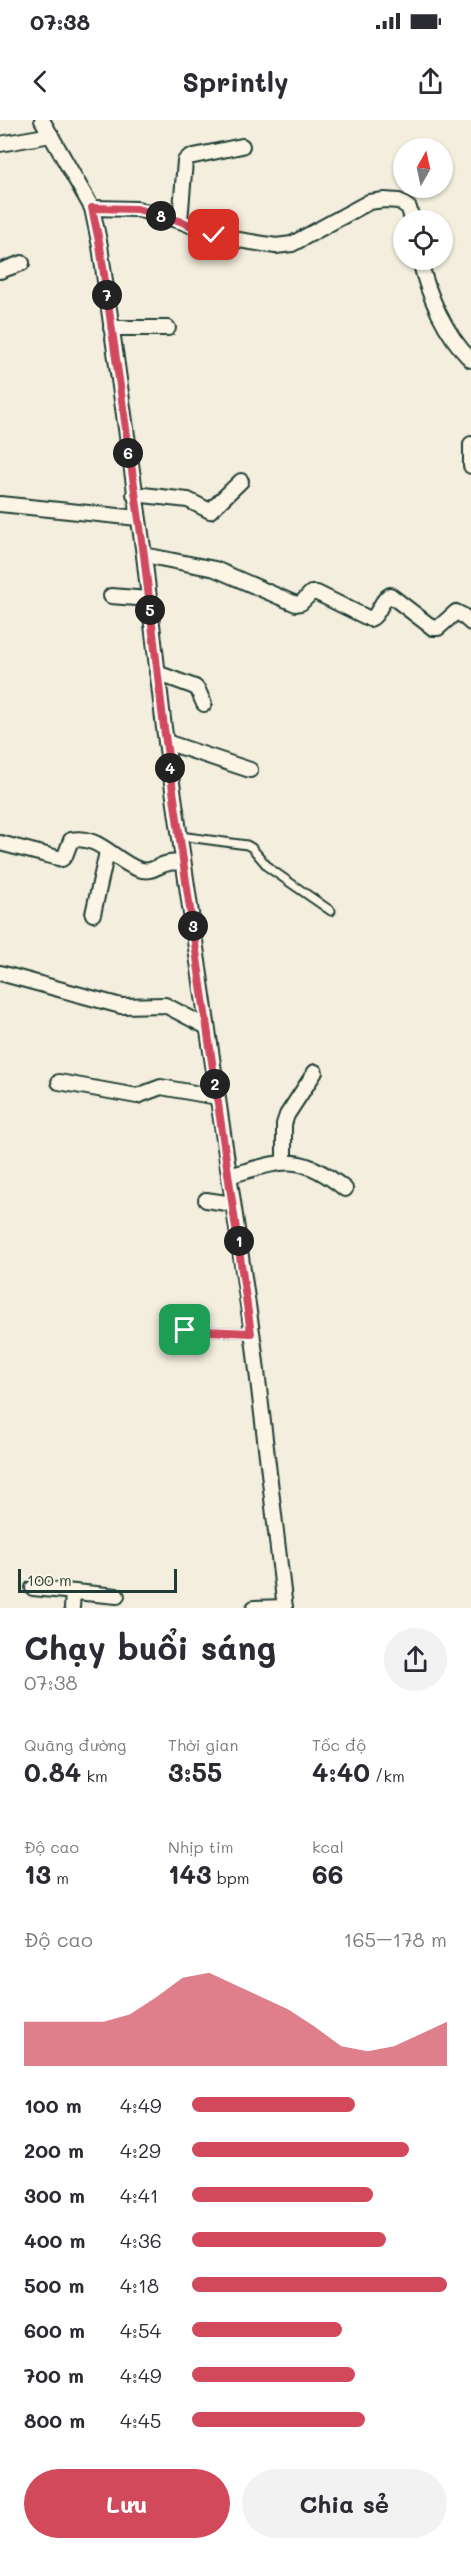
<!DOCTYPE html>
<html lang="vi">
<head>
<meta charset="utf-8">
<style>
	body { margin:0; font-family:Mali,sans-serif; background:#f2f2f3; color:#2b2b33; height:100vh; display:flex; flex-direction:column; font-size:22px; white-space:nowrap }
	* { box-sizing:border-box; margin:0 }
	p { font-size:20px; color:#7c7c81 }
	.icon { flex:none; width:33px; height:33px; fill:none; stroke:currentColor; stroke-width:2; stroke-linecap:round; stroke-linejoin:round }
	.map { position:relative; height:1488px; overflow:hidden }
	.sheet { display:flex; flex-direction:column; background:#fff; flex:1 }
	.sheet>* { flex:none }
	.needle { width:39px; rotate:9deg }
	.controls { position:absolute; left:393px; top:18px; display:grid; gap:12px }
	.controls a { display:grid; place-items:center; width:60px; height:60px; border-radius:50%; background:#fff; box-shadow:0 2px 4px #0004; font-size:30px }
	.scale { position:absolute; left:18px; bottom:15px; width:159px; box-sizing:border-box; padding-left:6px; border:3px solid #1f3d34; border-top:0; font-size:16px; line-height:21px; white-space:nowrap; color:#1f3d34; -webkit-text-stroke:4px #fcf5e5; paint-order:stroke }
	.pin { position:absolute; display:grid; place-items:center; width:51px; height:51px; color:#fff; margin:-26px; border-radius:12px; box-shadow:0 3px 9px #0006 }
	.km { position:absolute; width:30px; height:30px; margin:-15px; border-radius:50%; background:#222; color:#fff; font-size:16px; line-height:30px; text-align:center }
	.round { display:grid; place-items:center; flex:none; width:63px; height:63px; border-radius:32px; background:#f2f2f3 }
	.head { display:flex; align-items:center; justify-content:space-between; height:102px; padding:0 24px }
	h1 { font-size:33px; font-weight:700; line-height:45px }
	.metrics { display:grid; grid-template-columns:repeat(3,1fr); gap:9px; height:102px; padding:6px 24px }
	.metrics div { display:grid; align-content:center }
	.metrics b { font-size:26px; font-weight:700 }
	.metrics small { font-size:16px; font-weight:400 }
	.metrics p { font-size:16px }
	.chart { height:168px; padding:12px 24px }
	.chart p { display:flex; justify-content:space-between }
	.chart svg { width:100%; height:108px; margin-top:6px; fill:#d1495b; opacity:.7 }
	.cta { display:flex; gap:12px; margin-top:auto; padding:12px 24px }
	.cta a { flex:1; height:69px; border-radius:36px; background:#d1495b; color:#fff; font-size:24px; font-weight:700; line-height:69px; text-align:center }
	.cta a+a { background:#f2f2f3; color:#2b2b33 }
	ul { padding:0 24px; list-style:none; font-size:20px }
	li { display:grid; grid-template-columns:96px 72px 1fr; align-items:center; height:45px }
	li i { height:15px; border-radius:8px; background:#d1495b }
	.status { display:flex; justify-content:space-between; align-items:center; height:42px; padding:0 30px; background:#fff; direction:ltr }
	.status svg { height:16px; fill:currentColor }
	header { display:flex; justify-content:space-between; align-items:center; height:78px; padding:0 24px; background:#fff; font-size:27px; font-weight:700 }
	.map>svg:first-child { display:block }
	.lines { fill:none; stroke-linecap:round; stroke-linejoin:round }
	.lane-casing { stroke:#1f3d34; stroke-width:11 }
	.street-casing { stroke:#1f3d34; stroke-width:18 }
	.lane { stroke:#fcf5e5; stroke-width:7 }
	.street { stroke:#fcf5e5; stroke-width:14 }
	.route-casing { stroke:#fff; stroke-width:12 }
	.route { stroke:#d1495b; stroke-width:8 }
</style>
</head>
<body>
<div class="status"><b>07:38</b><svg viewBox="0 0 49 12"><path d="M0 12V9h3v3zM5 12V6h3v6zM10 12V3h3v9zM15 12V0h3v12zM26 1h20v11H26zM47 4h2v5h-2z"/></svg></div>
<header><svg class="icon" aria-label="back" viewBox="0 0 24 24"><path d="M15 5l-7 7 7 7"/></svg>Sprintly<svg class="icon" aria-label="share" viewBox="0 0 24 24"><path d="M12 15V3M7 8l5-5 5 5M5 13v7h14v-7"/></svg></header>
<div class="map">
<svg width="471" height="1488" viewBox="0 0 471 1488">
	<rect width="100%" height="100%" fill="#f3eede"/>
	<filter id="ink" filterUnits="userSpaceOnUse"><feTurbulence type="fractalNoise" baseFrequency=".0167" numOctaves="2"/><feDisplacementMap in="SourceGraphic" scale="12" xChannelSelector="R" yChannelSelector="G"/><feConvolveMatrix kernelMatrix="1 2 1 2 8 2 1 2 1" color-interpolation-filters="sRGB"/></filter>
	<g filter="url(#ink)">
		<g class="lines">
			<g class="lane-casing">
				<g id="lane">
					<path d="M180 716 247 725 252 728 269 748 331 791"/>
					<path d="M170 1195 180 1207 185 1210 251 1213"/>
				</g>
			</g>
			<g class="street-casing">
				<g id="street">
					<path d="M42 0 92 88 100 126 144 435 164 608 254 1226 285 1488"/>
					<path d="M0 24 51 15"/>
					<path d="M92 88 137 89 180 101 220 117 276 126 292 124 369 82 384 80 399 81 409 88 412 100"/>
					<path d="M180 101 185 41 189 37 242 26"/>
					<path d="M420 140C428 175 445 214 471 240"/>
					<path d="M0 151 22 143"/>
					<path d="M111 208H168"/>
					<path d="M471 324V346"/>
					<path d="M134 374 188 380 210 391 241 361"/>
					<path d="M0 384 138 398"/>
					<path d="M144 435 215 449 296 484 301 483 311 473H317L370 499C380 495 380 480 390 475L433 508H438L456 492 462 495 471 503"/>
					<path d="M111 476 149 479"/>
					<path d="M157 553 195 567 198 570 204 584"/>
					<path d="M166 622 250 650"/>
					<path d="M0 723 62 739 65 736 71 720C98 714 115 741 138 749 153 754 156 745 169 743 174 742 179 743 183 743"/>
					<path d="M93 794 107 732"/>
					<path d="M0 853 121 886 165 885 207 907"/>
					<path d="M59 962 137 976 161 967 217 977"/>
					<path d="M284 1042V1004L287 995 315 952"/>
					<path d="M229 1056C282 1041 298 1031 345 1069"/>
					<path d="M206 1080 233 1084"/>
					<path d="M33 1468 117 1476"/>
					<path d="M72 1488 73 1472"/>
					<path d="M254 1488 285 1487"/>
				</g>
			</g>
			<use href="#lane" class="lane"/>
			<use href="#street" class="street"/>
		</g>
	</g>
	<g class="lines" filter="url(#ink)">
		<g class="route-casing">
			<path id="route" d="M185 1210 251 1213 164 608 144 435 100 126 92 88 137 89 180 101 214 115"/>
		</g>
		<use href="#route" class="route"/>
	</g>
</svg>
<div class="controls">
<a><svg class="needle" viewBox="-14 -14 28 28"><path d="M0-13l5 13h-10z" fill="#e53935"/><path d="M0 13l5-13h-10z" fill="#7c7c81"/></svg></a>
<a><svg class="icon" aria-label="locate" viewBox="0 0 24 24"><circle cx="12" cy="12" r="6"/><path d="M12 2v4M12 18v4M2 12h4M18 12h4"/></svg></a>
</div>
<div class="scale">100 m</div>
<div class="pin" style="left:185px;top:1210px;background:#1e9e55"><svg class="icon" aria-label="arrive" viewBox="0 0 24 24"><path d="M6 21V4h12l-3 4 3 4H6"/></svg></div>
<div class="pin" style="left:214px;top:115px;background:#d93025"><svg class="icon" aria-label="check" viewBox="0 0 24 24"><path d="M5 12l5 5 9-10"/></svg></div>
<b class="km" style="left:239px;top:1121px">1</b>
<b class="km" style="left:215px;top:964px">2</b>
<b class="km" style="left:193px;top:806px">3</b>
<b class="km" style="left:170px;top:648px">4</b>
<b class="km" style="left:150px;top:490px">5</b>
<b class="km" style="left:128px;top:333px">6</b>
<b class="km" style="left:107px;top:175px">7</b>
<b class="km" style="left:161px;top:96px">8</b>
</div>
<section class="sheet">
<div class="head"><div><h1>Chạy buổi sáng</h1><p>07:38</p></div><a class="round"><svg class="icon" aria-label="share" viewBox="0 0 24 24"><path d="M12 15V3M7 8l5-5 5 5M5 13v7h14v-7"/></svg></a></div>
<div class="metrics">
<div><p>Quãng đường</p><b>0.84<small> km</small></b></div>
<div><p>Thời gian</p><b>3:55</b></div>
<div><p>Tốc độ</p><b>4:40<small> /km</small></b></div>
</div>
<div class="metrics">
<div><p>Độ cao</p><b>13<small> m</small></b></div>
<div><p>Nhịp tim</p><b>143<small> bpm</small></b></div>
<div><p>kcal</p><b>66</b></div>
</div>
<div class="chart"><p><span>Độ cao</span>165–178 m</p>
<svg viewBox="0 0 160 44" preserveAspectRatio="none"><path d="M0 44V26L10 26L20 26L30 26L40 23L50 16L60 8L70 6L80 11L90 16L100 21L110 28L120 36L130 38L140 36L150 31L160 26V44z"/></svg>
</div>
<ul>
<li><b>100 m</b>4:49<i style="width:64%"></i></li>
<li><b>200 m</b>4:29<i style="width:85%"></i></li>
<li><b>300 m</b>4:41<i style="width:71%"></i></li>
<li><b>400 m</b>4:36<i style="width:76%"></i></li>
<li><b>500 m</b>4:18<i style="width:100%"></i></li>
<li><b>600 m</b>4:54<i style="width:59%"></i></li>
<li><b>700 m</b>4:49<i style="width:64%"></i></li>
<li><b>800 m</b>4:45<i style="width:68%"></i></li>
</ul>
<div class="cta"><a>Lưu</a><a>Chia sẻ</a></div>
</section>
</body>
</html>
